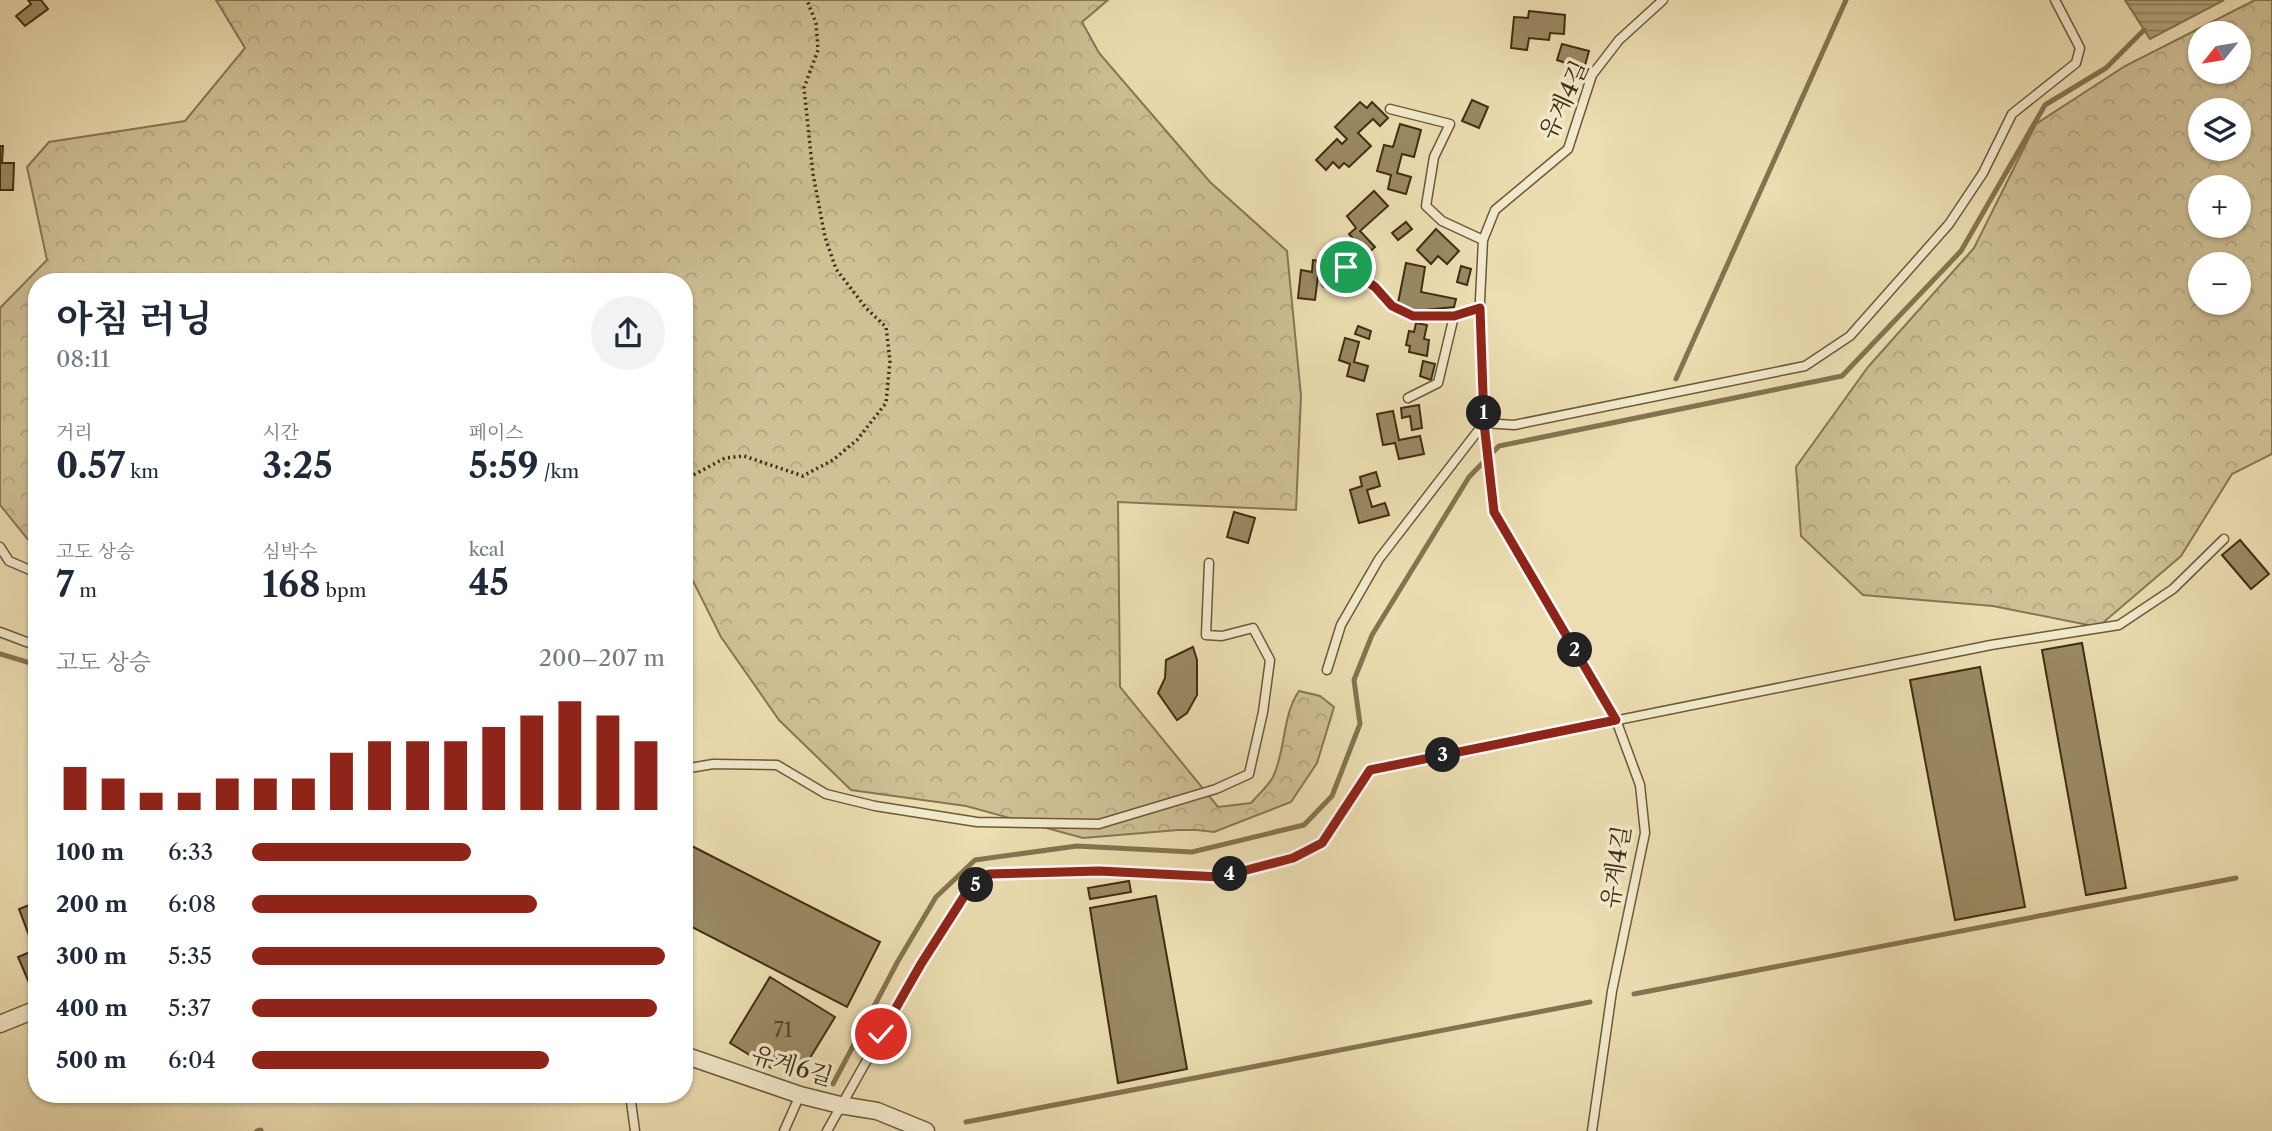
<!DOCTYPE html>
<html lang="ko">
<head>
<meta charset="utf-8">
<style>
	body { margin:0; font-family:"Libre Caslon Text","Noto Serif KR",serif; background:#f2f2f3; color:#1f2937; height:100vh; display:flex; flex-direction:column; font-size:26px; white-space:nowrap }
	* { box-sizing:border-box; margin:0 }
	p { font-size:23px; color:#747a83 }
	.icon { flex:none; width:38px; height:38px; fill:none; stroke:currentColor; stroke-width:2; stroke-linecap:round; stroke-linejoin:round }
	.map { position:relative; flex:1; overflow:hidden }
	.details { position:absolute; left:28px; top:273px; width:665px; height:830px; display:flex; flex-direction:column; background:#fff; border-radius:28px; box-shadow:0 2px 5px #0004 }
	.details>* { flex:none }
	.needle { width:46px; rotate:240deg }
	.tools { position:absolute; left:2188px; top:21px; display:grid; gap:14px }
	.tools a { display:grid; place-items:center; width:63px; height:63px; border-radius:50%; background:#fff; box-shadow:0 2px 5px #0004; font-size:35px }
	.pin { position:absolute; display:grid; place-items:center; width:60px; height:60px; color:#fff; margin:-30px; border:4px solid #fff; border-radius:50%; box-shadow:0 2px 7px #0007 }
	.km { position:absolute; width:35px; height:35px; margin:-18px; border-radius:50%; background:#222; color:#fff; font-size:19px; line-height:35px; text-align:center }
	.round { display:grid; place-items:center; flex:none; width:74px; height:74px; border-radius:37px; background:#f2f2f3 }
	.overview { display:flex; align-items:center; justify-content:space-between; height:119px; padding:0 28px }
	h1 { font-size:38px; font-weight:700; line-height:52px }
	.figures { display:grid; grid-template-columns:repeat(3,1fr); gap:10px; height:119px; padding:7px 28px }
	.figures div { display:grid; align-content:center }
	.figures b { font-size:35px; font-weight:700 }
	.figures small { font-size:19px; font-weight:400 }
	.figures p { font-size:19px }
	.chart { height:196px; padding:14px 28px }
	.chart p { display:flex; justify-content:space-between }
	.chart svg { width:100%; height:126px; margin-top:7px; stroke:#8f2418; stroke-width:6 }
	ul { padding:0 28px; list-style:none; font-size:23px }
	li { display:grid; grid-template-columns:112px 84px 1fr; align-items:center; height:52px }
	li i { height:18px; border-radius:9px; background:#8f2418 }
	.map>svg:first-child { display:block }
	.forest { fill:url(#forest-crowns); stroke:#887653; stroke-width:2; fill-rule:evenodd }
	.water { fill:url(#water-rules); stroke:#857350; stroke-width:2 }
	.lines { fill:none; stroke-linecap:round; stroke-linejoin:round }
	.stream { stroke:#857350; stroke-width:5 }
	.building { fill:#9a8964; stroke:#412d10; stroke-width:2 }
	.service-casing { stroke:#6c5938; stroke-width:11 }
	.minor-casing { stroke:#6c5938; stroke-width:19 }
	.path { stroke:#412d10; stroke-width:3.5; stroke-dasharray:2 3.5; stroke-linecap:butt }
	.service { stroke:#f3eacd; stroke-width:8 }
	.minor { stroke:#f3eacd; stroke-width:16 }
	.route-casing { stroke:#fff; stroke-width:14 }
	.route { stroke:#8f2418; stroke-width:9 }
	.labels { text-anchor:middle; stroke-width:7; stroke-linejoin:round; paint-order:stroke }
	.number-label { font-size:21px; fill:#574425 }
	.street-label { font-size:24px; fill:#412d10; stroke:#f3eacd }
</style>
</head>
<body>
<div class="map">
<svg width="2272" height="1131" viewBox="0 0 2272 1131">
	<defs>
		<pattern id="forest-crowns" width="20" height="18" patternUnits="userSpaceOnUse" patternTransform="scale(1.75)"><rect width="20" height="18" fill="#cfc096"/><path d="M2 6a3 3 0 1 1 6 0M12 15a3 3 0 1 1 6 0" fill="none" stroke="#b3a580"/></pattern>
		<pattern id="water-rules" width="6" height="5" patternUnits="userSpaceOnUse" patternTransform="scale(1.75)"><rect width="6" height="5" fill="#b2a27b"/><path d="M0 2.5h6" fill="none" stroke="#928463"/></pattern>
	</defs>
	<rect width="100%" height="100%" fill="#ecdeb2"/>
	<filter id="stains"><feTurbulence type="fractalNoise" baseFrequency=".00286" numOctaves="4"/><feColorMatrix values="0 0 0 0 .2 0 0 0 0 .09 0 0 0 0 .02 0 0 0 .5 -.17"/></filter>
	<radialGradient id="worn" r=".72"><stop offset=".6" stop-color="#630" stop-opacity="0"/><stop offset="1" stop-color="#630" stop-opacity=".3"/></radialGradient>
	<g class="forest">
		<path d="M216 0H1108L1082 22 1099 53 1210 182 1287 251 1301 396 1296 510 1118 502 1120 687 1218 807 1251 803C1258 795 1268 786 1273 777 1286 750 1282 715 1299 691L1320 696 1334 707 1317 763 1291 802 1214 832 1197 830H1178L1083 838 966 806 851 790 779 720 721 637 684 563V282H37V549L34 547 0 505V308L47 260 27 167 49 142 185 121 245 48Z"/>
		<path d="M2255 0H2272V454L2232 474 2181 556 2098 627 1993 606 1863 595 1801 536 1796 467 1868 367 1974 248 2036 124 2125 66ZM2200 33H2238V72H2200ZM2200 110H2238V149H2200ZM2200 187H2238V226H2200ZM2200 264H2238V303H2200Z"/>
	</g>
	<path class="water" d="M2125 0H2224L2150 39Z"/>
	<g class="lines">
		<g class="stream">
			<path d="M1676 379 1846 0"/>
			<path d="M0 654 37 665"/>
			<path d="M1634 994 2236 878"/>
			<path d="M833 1084 898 961 936 897 975 860 1077 846 1192 852 1304 825 1332 796 1360 724 1354 680 1372 635 1469 477 1499 446 1842 376 1961 251 2045 105 2106 68 2144 30"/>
			<path d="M966 1122 1590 1002"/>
			<path d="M257 1131 261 1130"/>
		</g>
	</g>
	<g class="building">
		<path d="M28 0H41L48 9 25 26 16 16 31 4Z"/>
		<path d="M1529 11 1565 15 1564 34 1550 33 1549 40 1529 38 1527 50 1511 48 1514 17 1528 18Z"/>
		<path d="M1562 44 1589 51 1582 76 1570 73 1572 65 1557 60Z"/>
		<path d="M1472 100 1488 107 1479 128 1462 121Z"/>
		<path d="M1360 102 1367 108 1372 102 1388 118 1380 126 1373 119 1358 133 1371 146 1349 167 1344 163 1339 168 1333 162 1326 170 1316 160 1337 139 1342 144 1347 139 1335 127Z"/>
		<path d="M1400 124 1421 130 1414 157 1402 154 1397 173 1411 177 1406 194 1388 189 1391 175 1377 171 1384 145 1393 147Z"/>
		<path d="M0 146H3L2 163H14L13 190H0Z"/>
		<path d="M1374 191 1388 206 1360 231 1375 247 1367 254 1349 234 1356 228 1347 216Z"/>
		<path d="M1406 222 1412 229 1398 240 1392 233Z"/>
		<path d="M1436 229 1459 251 1447 264 1438 256 1431 264 1417 250Z"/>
		<path d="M1313 260 1330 262 1328 278 1318 276 1315 300 1298 298 1301 270 1312 272Z"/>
		<path d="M1406 263 1425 267 1421 292 1456 299 1454 307 1414 311 1398 303Z"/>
		<path d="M1461 266 1471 269 1467 285 1457 282Z"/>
		<path d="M1416 323 1427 325 1424 339 1429 340 1427 356 1409 352 1410 346 1406 345 1409 331 1414 332Z"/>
		<path d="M1358 326 1371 331 1369 339 1355 334Z"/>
		<path d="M1345 338 1359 342 1354 362 1368 366 1364 381 1347 376 1350 364 1339 360Z"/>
		<path d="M1423 361 1435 364 1431 380 1420 376Z"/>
		<path d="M1419 405 1422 428 1412 430 1410 416 1402 418 1401 408Z"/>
		<path d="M1393 411 1399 440 1420 436 1424 454 1399 459 1395 443 1383 445 1377 414Z"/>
		<path d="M1376 472 1380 486 1367 490 1372 507 1385 503 1389 515 1359 523 1350 490 1362 486 1360 477Z"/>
		<path d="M1234 512 1255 518 1248 543 1227 537Z"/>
		<path d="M2240 540 2269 574 2251 589 2222 555Z"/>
		<path d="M2082 643 2126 888 2086 895 2042 650Z"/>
		<path d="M1193 647 1197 660V695L1187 713 1177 720 1158 693 1165 678 1166 660Z"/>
		<path d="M1980 667 2025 907 1955 920 1910 680Z"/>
		<path d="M684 842 880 942 847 1007 684 923Z"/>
		<path d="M1129 881 1131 892 1090 899 1088 888Z"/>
		<path d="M1156 896 1187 1069 1118 1083 1090 908Z"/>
		<path d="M37 902V936L30 938 19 909Z"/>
		<path d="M37 949V990L33 992 18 957Z"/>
		<path d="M770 977 835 1017 802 1071 778 1057 771 1068 730 1043Z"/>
	</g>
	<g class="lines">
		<g class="service-casing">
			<g id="service">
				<path d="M1390 109 1450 124 1434 157 1426 206 1442 221 1483 240"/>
				<path d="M1326 283 1346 267 1375 287 1392 306 1413 316H1454L1480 308"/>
				<path d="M1408 398 1438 383 1454 316"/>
				<path d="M1484 423 1514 425 1805 366 1850 336 1949 224 1983 173 2012 114 2076 63 2080 48 2055 0"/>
				<path d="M0 547 9 561 37 573"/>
				<path d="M0 632 37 646"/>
				<path d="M1327 670 1341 625 1379 559 1484 423"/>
				<path d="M684 769 713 764 777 765 826 794 875 806 977 822 1099 824 1216 789 1249 774 1263 712 1270 660 1253 628 1222 636 1206 635 1209 563"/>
				<path d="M630 1094 635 1131"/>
				<path d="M784 1131 800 1095"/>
				<path d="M827 1131 921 964 965 895 989 874 1099 871 1220 877 1293 858 1322 843 1370 770 1991 645 2119 625 2173 589 2224 539"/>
				<path d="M1592 1131 1612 991 1645 833 1640 785 1616 720 1494 512 1484 423 1480 300 1483 240 1495 210 1568 149 1592 75 1619 40 1663 0"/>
			</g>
		</g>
		<g class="minor-casing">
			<g id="minor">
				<path d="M0 1024 37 1009"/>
				<path d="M684 1055 800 1095 840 1105 877 1111 926 1131"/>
			</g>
		</g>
		<path class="path" d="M684 480 725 458 744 456 803 476 833 460 857 440 886 403 890 361 886 327 866 308 836 269 825 237 813 174 804 88 818 50 816 23 807 0"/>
		<use href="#service" class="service"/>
		<use href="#minor" class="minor"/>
	</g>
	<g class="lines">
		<g class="route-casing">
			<path id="route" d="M881 1034 921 964 965 895 989 874 1099 871 1220 877 1293 858 1322 843 1370 770 1616 720 1494 512 1484 423 1480 308 1454 316H1413L1392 306 1375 287 1346 267"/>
		</g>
		<use href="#route" class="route"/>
	</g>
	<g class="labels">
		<g class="number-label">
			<text x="783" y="1037">71</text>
		</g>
		<g class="street-label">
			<text transform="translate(1564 100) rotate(-65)" y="8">유계4길</text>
			<text transform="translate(1616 867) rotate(-81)" y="8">유계4길</text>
			<text transform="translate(792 1066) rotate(17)" y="8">유계6길</text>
		</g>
	</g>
	<rect width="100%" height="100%" filter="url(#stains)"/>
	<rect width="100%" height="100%" fill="url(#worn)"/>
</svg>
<div class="tools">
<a><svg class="needle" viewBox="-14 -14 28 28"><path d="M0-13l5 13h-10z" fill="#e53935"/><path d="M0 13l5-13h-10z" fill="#747a83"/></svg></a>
<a><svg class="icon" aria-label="layers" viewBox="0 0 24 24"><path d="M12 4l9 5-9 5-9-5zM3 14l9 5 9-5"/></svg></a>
<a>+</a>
<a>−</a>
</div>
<div class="pin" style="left:1346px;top:267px;background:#1e9e55"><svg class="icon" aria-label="arrive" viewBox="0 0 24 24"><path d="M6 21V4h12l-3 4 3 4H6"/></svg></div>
<div class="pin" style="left:881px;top:1034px;background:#d93025"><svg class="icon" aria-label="check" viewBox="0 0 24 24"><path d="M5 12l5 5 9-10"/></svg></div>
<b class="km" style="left:1484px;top:413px">1</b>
<b class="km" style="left:1575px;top:650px">2</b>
<b class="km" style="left:1443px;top:755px">3</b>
<b class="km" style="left:1230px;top:874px">4</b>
<b class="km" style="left:976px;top:885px">5</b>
<section class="details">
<div class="overview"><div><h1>아침 러닝</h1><p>08:11</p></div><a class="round"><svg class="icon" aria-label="share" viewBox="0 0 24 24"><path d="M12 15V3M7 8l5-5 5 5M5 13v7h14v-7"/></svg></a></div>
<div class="figures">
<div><p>거리</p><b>0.57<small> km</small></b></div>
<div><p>시간</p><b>3:25</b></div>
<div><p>페이스</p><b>5:59<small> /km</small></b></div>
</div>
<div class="figures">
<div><p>고도 상승</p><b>7<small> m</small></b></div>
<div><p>심박수</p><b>168<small> bpm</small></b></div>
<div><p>kcal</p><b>45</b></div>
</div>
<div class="chart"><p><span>고도 상승</span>200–207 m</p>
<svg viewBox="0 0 160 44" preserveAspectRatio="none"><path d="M5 44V29M15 44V33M25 44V38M35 44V38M45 44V33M55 44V33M65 44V33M75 44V24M85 44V20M95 44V20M105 44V20M115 44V15M125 44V11M135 44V6M145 44V11M155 44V20"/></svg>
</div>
<ul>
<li><b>100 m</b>6:33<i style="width:53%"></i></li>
<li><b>200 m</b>6:08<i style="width:69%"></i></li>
<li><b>300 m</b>5:35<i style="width:100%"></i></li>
<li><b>400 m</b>5:37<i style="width:98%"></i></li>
<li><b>500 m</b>6:04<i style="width:72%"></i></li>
</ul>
</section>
</div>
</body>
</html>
